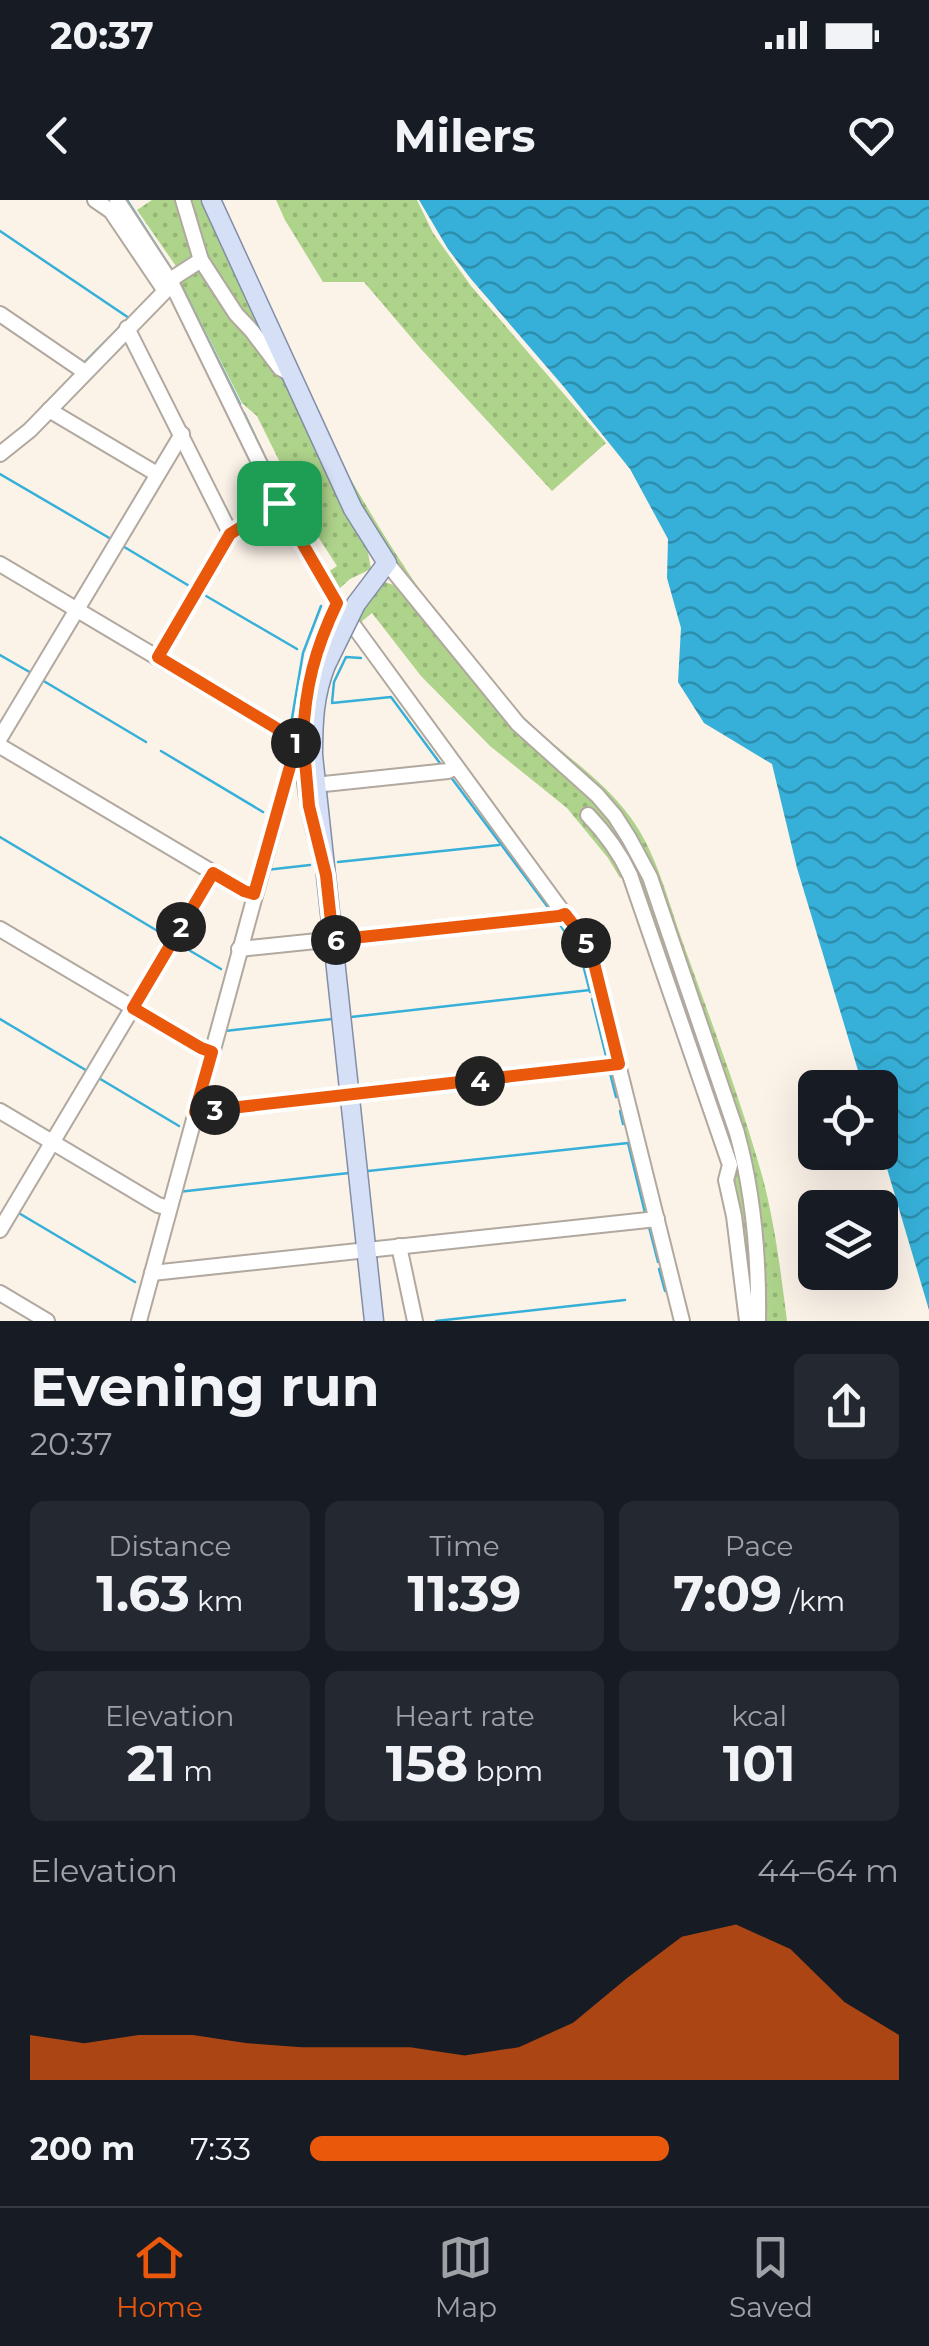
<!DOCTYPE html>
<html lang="en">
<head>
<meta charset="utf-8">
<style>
	body { margin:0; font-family:Montserrat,sans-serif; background:#242831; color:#f1f3f6; height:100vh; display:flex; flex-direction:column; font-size:38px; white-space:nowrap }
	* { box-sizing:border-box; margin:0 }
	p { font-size:32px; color:#9ea1a6 }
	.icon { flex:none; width:55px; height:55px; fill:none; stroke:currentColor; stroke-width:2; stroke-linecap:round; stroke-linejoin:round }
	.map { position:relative; height:1121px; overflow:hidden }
	.details { display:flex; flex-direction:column; background:#171b24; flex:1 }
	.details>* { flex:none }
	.controls { position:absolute; left:798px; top:870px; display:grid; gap:20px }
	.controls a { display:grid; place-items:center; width:100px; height:100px; border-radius:15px; background:#171b24; box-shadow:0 10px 40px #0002; font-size:50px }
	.pin { position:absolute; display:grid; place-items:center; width:85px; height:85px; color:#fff; margin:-42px; border-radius:20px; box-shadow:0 5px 15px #0006 }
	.km { position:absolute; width:50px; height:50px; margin:-25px; border-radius:50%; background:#222; color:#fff; font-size:28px; line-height:50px; text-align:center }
	.round { display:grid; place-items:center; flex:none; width:105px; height:105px; border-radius:15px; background:#242831 }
	.headline { display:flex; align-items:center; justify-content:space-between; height:170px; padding:0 30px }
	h1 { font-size:55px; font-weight:700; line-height:75px }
	.stats { display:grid; grid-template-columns:repeat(3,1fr); gap:15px; height:170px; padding:10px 30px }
	.stats div { display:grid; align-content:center; border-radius:15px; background:#242831; text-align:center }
	.stats b { font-size:50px; font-weight:700 }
	.stats small { font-size:28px; font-weight:400 }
	.stats p { font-size:28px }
	.chart { height:280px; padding:20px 30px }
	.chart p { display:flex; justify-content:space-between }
	.chart svg { width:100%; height:180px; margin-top:10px; fill:#ea580c; opacity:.7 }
	ul { padding:0 30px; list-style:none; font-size:32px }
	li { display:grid; grid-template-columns:160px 120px 1fr; align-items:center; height:75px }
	li i { height:25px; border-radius:12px; background:#ea580c }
	.status { display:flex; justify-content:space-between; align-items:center; height:70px; padding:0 50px; background:#171b24; direction:ltr }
	.status svg { height:28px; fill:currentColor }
	header { display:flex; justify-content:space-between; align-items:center; height:130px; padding:0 30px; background:#171b24; font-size:45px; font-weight:700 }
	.dock { display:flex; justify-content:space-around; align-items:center; height:140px; border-top:2px solid #363941; background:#171b24; font-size:28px; color:#9ea1a6 }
	.dock a { display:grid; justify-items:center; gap:5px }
	.dock .active { color:#ea580c }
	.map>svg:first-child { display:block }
	.grass { fill:url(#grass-dots) }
	.water { fill:url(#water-waves) }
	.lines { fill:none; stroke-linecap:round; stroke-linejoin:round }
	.stream { stroke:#36b0d8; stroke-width:2.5 }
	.minor-casing { stroke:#b1a89f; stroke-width:18 }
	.major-casing { stroke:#838da5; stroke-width:21 }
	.minor { stroke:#fff; stroke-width:14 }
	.major { stroke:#d5e0f7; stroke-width:18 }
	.major-bridge-casing { stroke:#838da5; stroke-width:21; stroke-linecap:butt }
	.major-bridge { stroke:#d5e0f7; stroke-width:18 }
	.route-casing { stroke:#fff; stroke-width:20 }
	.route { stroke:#ea580c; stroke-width:12 }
</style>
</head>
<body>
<div class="status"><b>20:37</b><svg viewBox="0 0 49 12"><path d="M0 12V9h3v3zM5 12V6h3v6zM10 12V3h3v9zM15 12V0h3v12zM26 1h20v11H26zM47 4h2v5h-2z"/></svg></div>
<header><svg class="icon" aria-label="back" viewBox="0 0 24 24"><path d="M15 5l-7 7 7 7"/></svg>Milers<svg class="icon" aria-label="heart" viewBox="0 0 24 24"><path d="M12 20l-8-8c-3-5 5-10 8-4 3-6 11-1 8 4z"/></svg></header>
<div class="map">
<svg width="929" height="1121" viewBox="0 0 929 1121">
	<defs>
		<pattern id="grass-dots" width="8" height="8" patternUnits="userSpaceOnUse" patternTransform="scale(2.5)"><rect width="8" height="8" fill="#aed38a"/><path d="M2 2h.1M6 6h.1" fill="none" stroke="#95b576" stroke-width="1.8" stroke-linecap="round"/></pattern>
		<pattern id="water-waves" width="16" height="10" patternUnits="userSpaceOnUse" patternTransform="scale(2.5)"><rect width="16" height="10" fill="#36b0d8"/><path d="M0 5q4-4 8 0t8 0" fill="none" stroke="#2d8eae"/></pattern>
	</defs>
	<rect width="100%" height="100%" fill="#fbf2e8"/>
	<g class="grass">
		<path d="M152 0H179L196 58 178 69 137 10Z"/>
		<path d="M185 0H204L279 162 203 58Z"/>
		<path d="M276 0H417L433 33 471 86 606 243 552 291 421 149 364 82H323L285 20Z"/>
		<path d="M198 66 288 181 367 347 371 369 350 379 340 388 328 372 337 366 313 329 257 216 242 203 180 81Z"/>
		<path d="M327 237C381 335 438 427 516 509 552 548 599 574 631 618 657 654 668 701 683 743 711 821 741 900 763 979 775 1025 781 1074 787 1121H762L759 1012 639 646 521 522 407 380 356 302Z"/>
		<path d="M384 382 394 385 515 527 612 618 640 666 732 934 749 1011 753 1121 729 981 627 674 620 678 608 658 567 608 490 546 421 476 372 413 361 422 357 415Z"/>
	</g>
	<path class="water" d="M419 0H929V1110L880 945V888L863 887 797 668 772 564 704 523 678 482 681 428 667 378 668 339 630 269 564 187 471 79 448 49Z"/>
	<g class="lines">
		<g class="stream">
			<path d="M127 0 172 70"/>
			<path d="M0 31 129 118"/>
			<path d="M180 83 240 204"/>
			<path d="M85 162 157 90"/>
			<path d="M244 213 263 253"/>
			<path d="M23 227 74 174"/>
			<path d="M268 262 284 295"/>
			<path d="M0 274 111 339"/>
			<path d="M121 345 191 387"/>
			<path d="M325 369 339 389"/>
			<path d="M201 393 297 449"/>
			<path d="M0 455 33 474"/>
			<path d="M361 458 346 457 334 482 332 503 391 497 442 566"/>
			<path d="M42 480 146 542"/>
			<path d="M290 530 303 453 321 406"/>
			<path d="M161 551 263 612"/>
			<path d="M450 576 550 710"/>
			<path d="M0 637 166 736"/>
			<path d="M338 662 499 645"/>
			<path d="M266 670 310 665"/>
			<path d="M250 685 288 543"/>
			<path d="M559 723 581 757 590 792"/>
			<path d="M177 743 221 769"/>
			<path d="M592 799 607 860"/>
			<path d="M351 817 590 790"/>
			<path d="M0 819 89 872"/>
			<path d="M225 831 332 819"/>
			<path d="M207 844 247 698"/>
			<path d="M610 873 616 897"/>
			<path d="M97 877 179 926"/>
			<path d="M190 907 204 857"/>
			<path d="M620 911 623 924"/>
			<path d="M628 943 645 1013"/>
			<path d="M368 971 628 943"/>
			<path d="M178 992 349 973"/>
			<path d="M17 1012 135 1082"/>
			<path d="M649 1027 658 1062"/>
			<path d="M659 1069 665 1091"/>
			<path d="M436 1121 625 1100"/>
		</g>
		<g class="minor-casing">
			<g id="minor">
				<path d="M95 0 111 11 165 91"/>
				<path d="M117 0 172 84 279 303 337 403 589 748 682 1121"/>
				<path d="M183 0 201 60 236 114 252 131 280 168 291 174"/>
				<path d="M170 80 201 60"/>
				<path d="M0 114 85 172"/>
				<path d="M127 128 230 333"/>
				<path d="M49 210 157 274"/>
				<path d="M0 254 30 230 172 84"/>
				<path d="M387 363 518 524 597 595 615 616 629 638 650 677 737 933C754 995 759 1056 758 1121"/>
				<path d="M0 364 286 534 303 538"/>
				<path d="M158 457 230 333 279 303"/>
				<path d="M0 538 182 234"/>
				<path d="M0 546 244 691 254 694"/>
				<path d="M324 584 448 571 456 567"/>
				<path d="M588 615C606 634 619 651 630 675L730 965 726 980 734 1016 747 1121"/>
				<path d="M315 635C293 551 300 481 337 403"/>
				<path d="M0 729 201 848 212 851"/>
				<path d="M239 749 559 716 565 713"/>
				<path d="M0 911 158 1005 169 1008"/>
				<path d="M195 912 619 864"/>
				<path d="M0 1030 213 673"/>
				<path d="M399 1046 415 1121"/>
				<path d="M152 1073 657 1019"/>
				<path d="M0 1093 47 1121"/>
				<path d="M139 1121 298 538"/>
			</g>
		</g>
		<g class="major-casing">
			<g id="major">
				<path d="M211 0 353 309 387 363 356 404"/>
				<path d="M326 465C314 495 313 523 313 555L374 1121"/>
			</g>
		</g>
		<use href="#minor" class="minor"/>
		<use href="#major" class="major"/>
		<g class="major-bridge-casing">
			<path id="major-bridge" d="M326 465 356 404"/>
		</g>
		<use href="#major-bridge" class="major-bridge"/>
	</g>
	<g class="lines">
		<g class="route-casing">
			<path id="route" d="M279 303 337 403C315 449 305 487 303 538H298L254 694 244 691 213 673 133 808 201 848 212 852 195 912 619 864 593 759 583 737 565 714 559 716 333 740 326 675 309 606 303 538 286 534 158 457 230 334 279 303"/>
		</g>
		<use href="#route" class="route"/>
	</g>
</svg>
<div class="controls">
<a><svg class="icon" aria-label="locate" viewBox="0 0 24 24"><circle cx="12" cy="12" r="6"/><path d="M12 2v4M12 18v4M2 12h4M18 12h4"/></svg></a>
<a><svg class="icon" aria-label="layers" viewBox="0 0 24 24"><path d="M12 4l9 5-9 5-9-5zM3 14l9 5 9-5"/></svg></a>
</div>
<div class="pin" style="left:279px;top:303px;background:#1e9e55"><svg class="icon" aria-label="arrive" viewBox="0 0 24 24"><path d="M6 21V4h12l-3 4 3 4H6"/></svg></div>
<b class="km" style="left:296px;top:543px">1</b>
<b class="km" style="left:181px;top:727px">2</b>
<b class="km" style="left:215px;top:910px">3</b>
<b class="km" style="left:480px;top:881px">4</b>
<b class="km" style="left:586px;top:743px">5</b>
<b class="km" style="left:336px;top:740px">6</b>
</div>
<section class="details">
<div class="headline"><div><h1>Evening run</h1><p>20:37</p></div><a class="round"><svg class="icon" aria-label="share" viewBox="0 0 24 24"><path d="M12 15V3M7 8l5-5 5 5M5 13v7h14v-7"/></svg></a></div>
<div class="stats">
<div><p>Distance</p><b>1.63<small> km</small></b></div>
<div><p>Time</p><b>11:39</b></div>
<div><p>Pace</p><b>7:09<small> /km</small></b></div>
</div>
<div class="stats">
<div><p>Elevation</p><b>21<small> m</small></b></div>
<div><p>Heart rate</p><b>158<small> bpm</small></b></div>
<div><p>kcal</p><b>101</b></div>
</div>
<div class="chart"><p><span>Elevation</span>44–64 m</p>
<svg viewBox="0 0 160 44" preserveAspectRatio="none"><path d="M0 44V33L10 35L20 33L30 33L40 35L50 36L60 36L70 36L80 38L90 36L100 30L110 19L120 9L130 6L140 12L150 25L160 33V44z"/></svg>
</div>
<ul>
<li><b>200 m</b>7:33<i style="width:61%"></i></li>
</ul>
</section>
<nav class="dock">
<a class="active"><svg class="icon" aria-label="home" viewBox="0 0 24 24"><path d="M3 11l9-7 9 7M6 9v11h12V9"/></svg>Home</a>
<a><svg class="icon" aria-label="map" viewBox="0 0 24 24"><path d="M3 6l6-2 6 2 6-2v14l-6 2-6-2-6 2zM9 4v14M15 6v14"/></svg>Map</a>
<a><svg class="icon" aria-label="saved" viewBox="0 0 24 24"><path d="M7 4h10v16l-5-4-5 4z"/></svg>Saved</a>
</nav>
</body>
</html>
